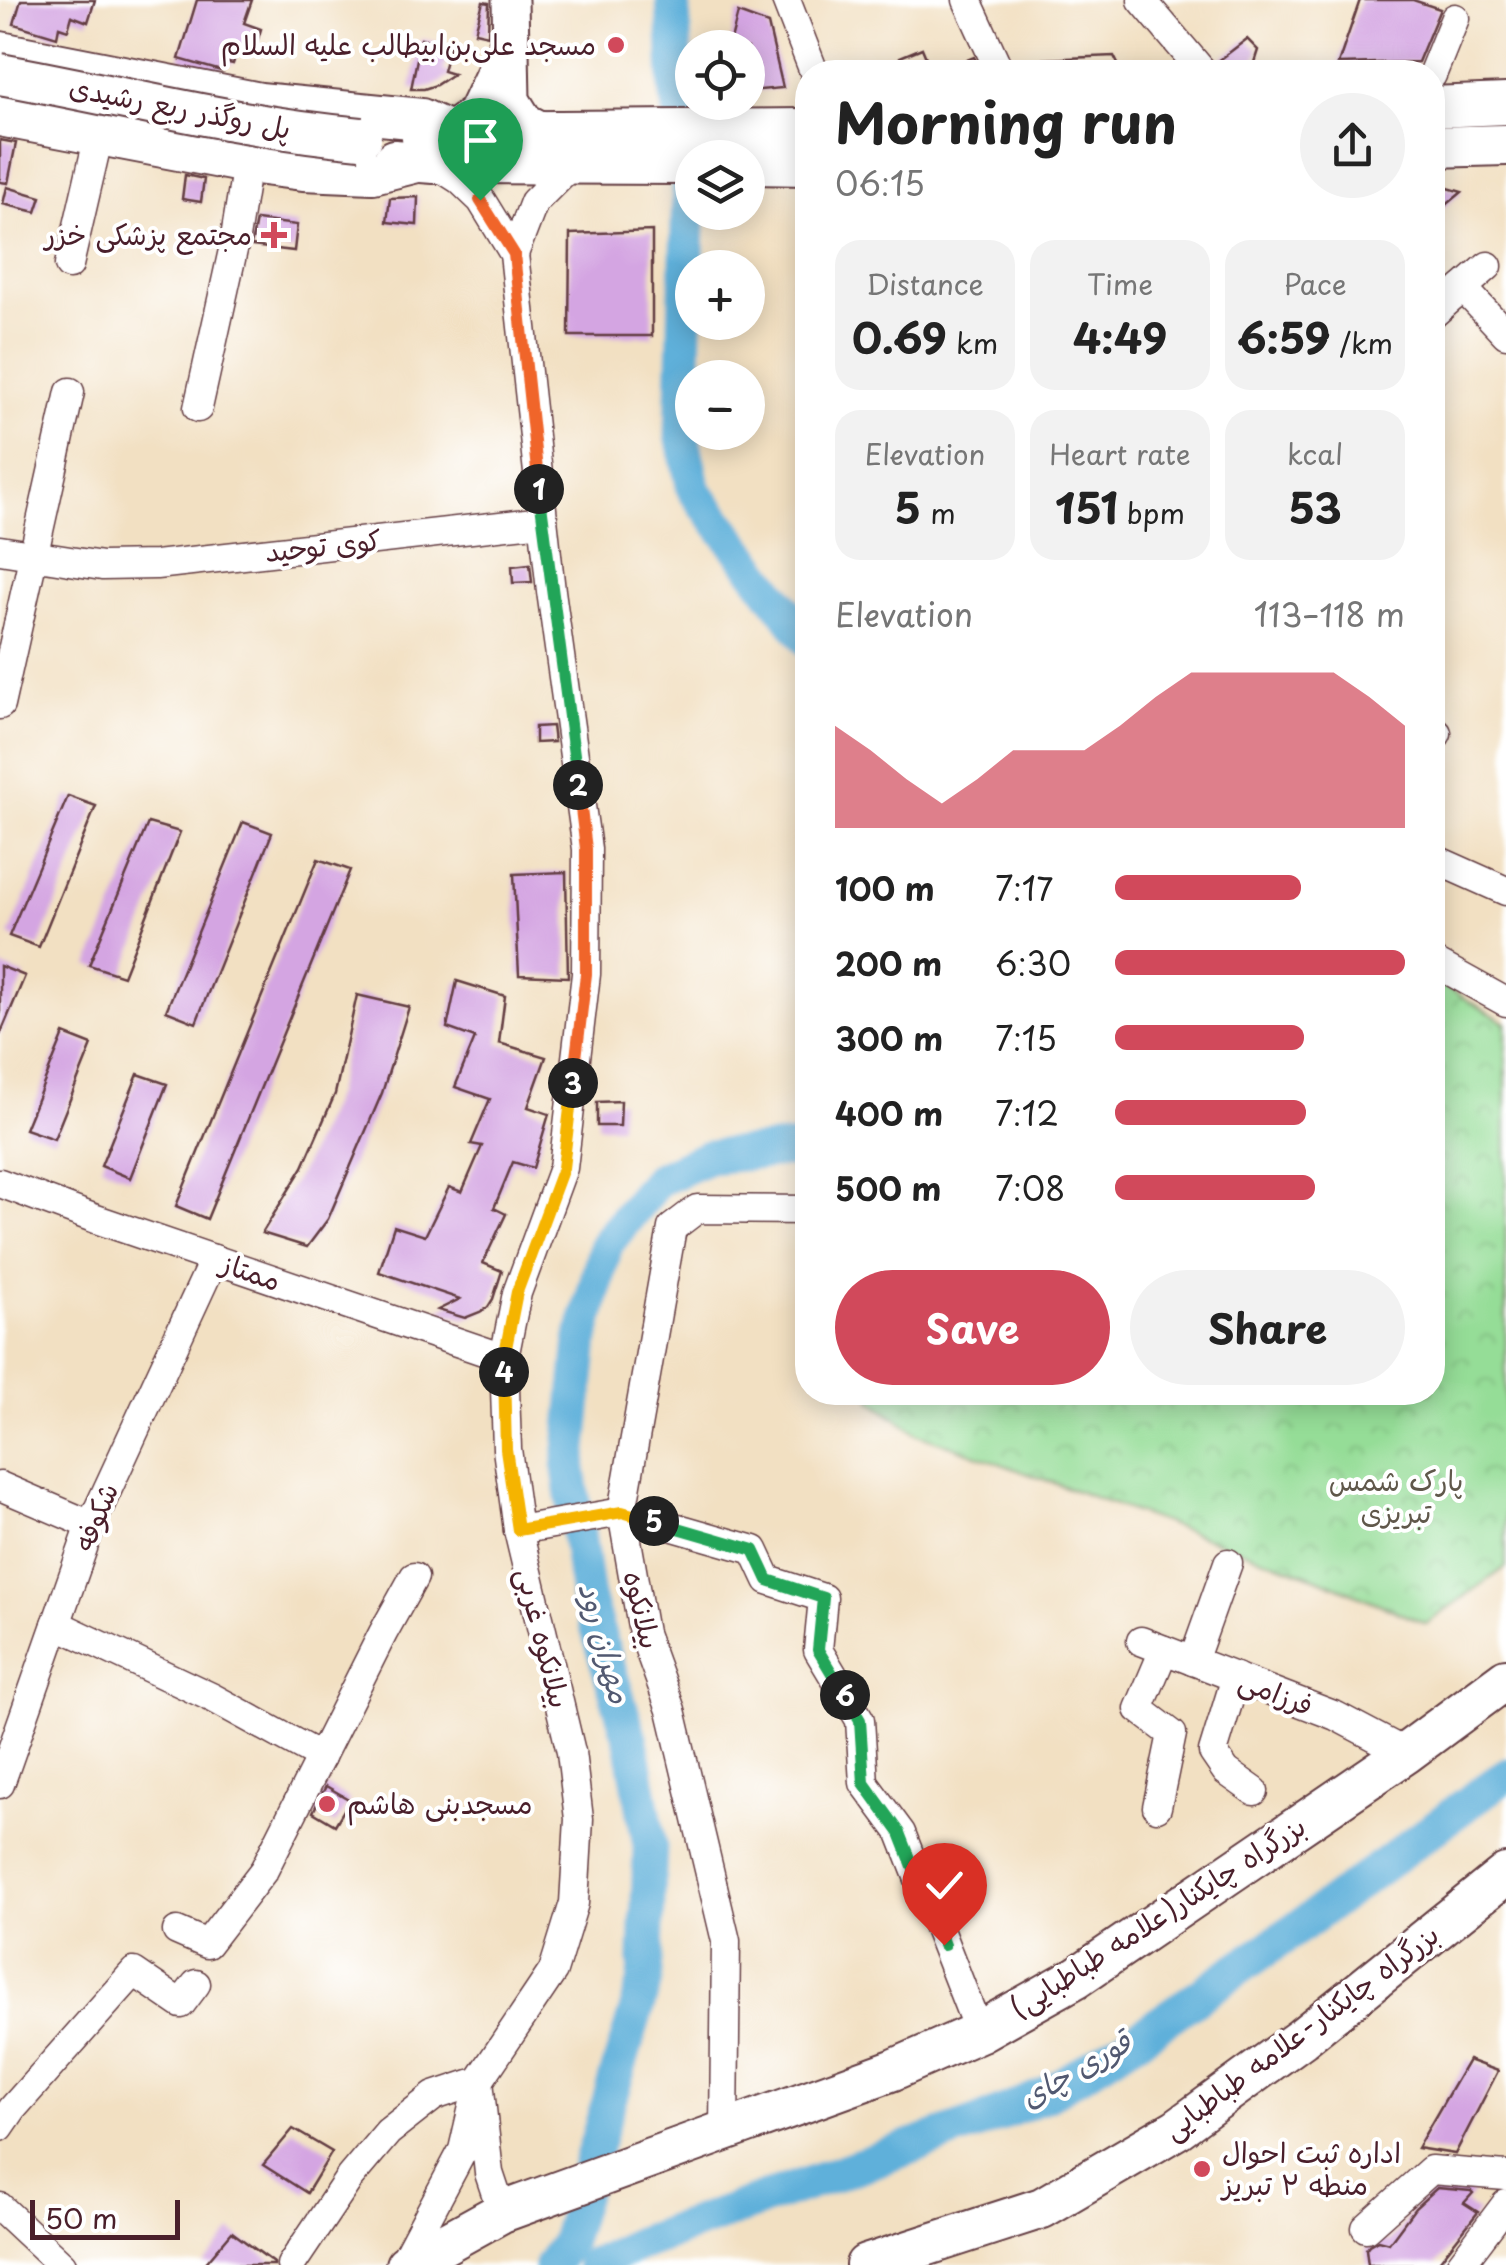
<!DOCTYPE html>
<html lang="en">
<head>
<meta charset="utf-8">
<style>
	body { margin:0; font-family:"Playpen Sans","Playpen Sans Arabic",sans-serif; background:#f2f2f2; color:#222; height:100vh; display:flex; flex-direction:column; font-size:38px; white-space:nowrap }
	* { box-sizing:border-box; margin:0 }
	p { font-size:32px; color:#767676 }
	.icon { flex:none; width:55px; height:55px; fill:none; stroke:currentColor; stroke-width:2; stroke-linecap:round; stroke-linejoin:round }
	.map { position:relative; flex:1; overflow:hidden }
	.side { position:absolute; left:795px; top:60px; width:650px; height:1345px; display:flex; flex-direction:column; background:#fff; border-radius:40px; box-shadow:0 5px 25px #0003 }
	.side>* { flex:none }
	.controls { position:absolute; left:675px; top:30px; display:grid; gap:20px }
	.controls a { display:grid; place-items:center; width:90px; height:90px; border-radius:50%; background:#fff; box-shadow:0 5px 25px #0003; font-size:50px }
	.scale { position:absolute; left:30px; bottom:25px; width:150px; box-sizing:border-box; padding-left:10px; border:5px solid #4a1f2b; border-top:0; font-size:28px; line-height:35px; white-space:nowrap; color:#4a1f2b; -webkit-text-stroke:8px #fff; paint-order:stroke }
	.pin { position:absolute; display:grid; place-items:center; width:85px; height:85px; color:#fff; margin:-102px -42px; border-radius:50% 50% 50% 0; rotate:-45deg; box-shadow:0 0 10px #0007 }
	.pin .icon { rotate:45deg }
	.km { position:absolute; width:50px; height:50px; margin:-25px; border-radius:50%; background:#222; color:#fff; font-size:28px; line-height:50px; text-align:center }
	.round { display:grid; place-items:center; flex:none; width:105px; height:105px; border-radius:52px; background:#f2f2f2 }
	.summary { display:flex; align-items:center; justify-content:space-between; height:170px; padding:0 40px }
	h1 { font-size:55px; font-weight:700; line-height:75px }
	.metrics { display:grid; grid-template-columns:repeat(3,1fr); gap:15px; height:170px; padding:10px 40px }
	.metrics div { display:grid; align-content:center; border-radius:25px; background:#f2f2f2; text-align:center }
	.metrics b { font-size:42px; font-weight:700 }
	.metrics small { font-size:28px; font-weight:400 }
	.metrics p { font-size:28px }
	.chart { height:280px; padding:20px 40px }
	.chart p { display:flex; justify-content:space-between }
	.chart svg { width:100%; height:180px; margin-top:10px; fill:#d1495b; opacity:.7 }
	.primary-button { display:flex; gap:20px; margin-top:auto; padding:20px 40px }
	.primary-button a { flex:1; height:115px; border-radius:60px; background:#d1495b; color:#fff; font-size:40px; font-weight:700; line-height:115px; text-align:center }
	.primary-button a+a { background:#f2f2f2; color:#222 }
	ul { padding:0 40px; list-style:none; font-size:32px }
	li { display:grid; grid-template-columns:160px 120px 1fr; align-items:center; height:75px }
	li i { height:25px; border-radius:12px; background:#d1495b }
	.map>svg:first-child { display:block }
	.park { fill:url(#park-crowns); stroke:#707e61; stroke-width:2.5 }
	.lines { fill:none; stroke-linecap:round; stroke-linejoin:round }
	.river { stroke:#5fb0da; stroke-width:35 }
	.building { fill:#d4a5e2 }
	.minor-casing { stroke:#633c42; stroke-width:31 }
	.major-casing { stroke:#633c42; stroke-width:39 }
	.highway-casing { stroke:#633c42; stroke-width:44 }
	.minor { stroke:#fff; stroke-width:28 }
	.major { stroke:#fff; stroke-width:35 }
	.highway { stroke:#fff; stroke-width:40 }
	.highway-bridge-casing { stroke:#633c42; stroke-width:44; stroke-linecap:butt }
	.highway-bridge { stroke:#fff; stroke-width:40 }
	.split-1-casing { stroke:#fff; stroke-width:20 }
	.split-2-casing { stroke:#fff; stroke-width:20 }
	.split-3-casing { stroke:#fff; stroke-width:20 }
	.split-4-casing { stroke:#fff; stroke-width:20 }
	.split-5-casing { stroke:#fff; stroke-width:20 }
	.split-6-casing { stroke:#fff; stroke-width:20 }
	.split-7-casing { stroke:#fff; stroke-width:20 }
	.split-1 { stroke:#f0652b; stroke-width:12 }
	.split-2 { stroke:#22a559; stroke-width:12 }
	.split-3 { stroke:#f0652b; stroke-width:12 }
	.split-4 { stroke:#f5b400; stroke-width:12 }
	.split-5 { stroke:#f5b400; stroke-width:12 }
	.split-6 { stroke:#22a559; stroke-width:12 }
	.split-7 { stroke:#22a559; stroke-width:12 }
	.poi-dot { fill:#d1495b; stroke:#fff; stroke-width:4 }
	.labels { text-anchor:middle; stroke-width:8; stroke-linejoin:round; paint-order:stroke }
	.poi-label { font-size:28px; fill:#4a1f2b; stroke:#fff; text-anchor:end }
	.street-label { font-size:28px; fill:#4a1f2b; stroke:#fff }
	.park-label { font-size:28px; fill:#60584b; stroke:#fff }
	.water-label { font-size:30px; font-style:italic; fill:#525971; stroke:#fff }
</style>
</head>
<body>
<div class="map">
<svg width="1506" height="2265" viewBox="0 0 1506 2265">
	<defs>
		<pattern id="park-crowns" width="20" height="18" patternUnits="userSpaceOnUse" patternTransform="scale(2.5)"><rect width="20" height="18" fill="#95dd97"/><path d="M2 6a3 3 0 1 1 6 0M12 15a3 3 0 1 1 6 0" fill="none" stroke="#82bd82"/></pattern>
	</defs>
	<rect width="100%" height="100%" fill="#fff"/>
	<filter id="ink" filterUnits="userSpaceOnUse"><feTurbulence type="fractalNoise" baseFrequency=".01" numOctaves="2"/><feDisplacementMap in="SourceGraphic" scale="20" xChannelSelector="R" yChannelSelector="G"/><feConvolveMatrix kernelMatrix="1 2 1 2 8 2 1 2 1" color-interpolation-filters="sRGB"/></filter>
	<filter id="wash" filterUnits="userSpaceOnUse"><feTurbulence type="fractalNoise" baseFrequency=".0048" numOctaves="4" result="noise"/><feDisplacementMap in="SourceGraphic" scale="40" xChannelSelector="R" yChannelSelector="G"/><feGaussianBlur stdDeviation="2.25" result="paint"/><feColorMatrix in="noise" values="0 0 0 0 0 0 0 0 0 0 0 0 0 0 0 0 0 1.4 0 .05"/><feComposite in="paint" operator="in"/></filter>
	<g filter="url(#wash)">
		<rect width="100%" height="100%" fill="#f2e0c2"/>
		<path class="park" d="M1433 979 1506 1023V1567L1426 1624 1315 1577 918 1434 871 1400 873 1392H1432Z"/>
		<g class="lines">
			<g class="river">
				<path d="M673 0 676 88 689 186 682 435 694 490 808 640"/>
				<path d="M551 2265 566 2244 645 1981 650 1846 631 1741 587 1597 569 1469 582 1340 606 1244 657 1180 708 1157 808 1148"/>
				<path d="M593 2265 638 2244 979 2123 1047 2094 1138 2038 1303 1924 1506 1775"/>
			</g>
		</g>
		<g id="blocks">
			<g class="building">
				<path d="M21 0H95L88 22 72 16 68 30 59 27 57 37 14 24Z"/>
				<path d="M197 0H252L244 23 261 29 253 56 237 51 233 64 224 62 221 71 179 59Z"/>
				<path d="M1360 0H1413L1440 9 1418 62 1338 64Z"/>
				<path d="M483 2 489 3 488 35 475 32Z"/>
				<path d="M738 13 768 24 783 88 748 91V48H729Z"/>
				<path d="M421 39 450 45 443 71 453 74 436 85 424 89H411Z"/>
				<path d="M1247 39 1258 50 1251 72H1223L1217 62Z"/>
				<path d="M922 48 932 72H902L900 57Z"/>
				<path d="M1114 56 1122 72H1045L1044 59Z"/>
				<path d="M974 57 981 72H937Z"/>
				<path d="M0 140 16 143 8 183 0 182Z"/>
				<path d="M185 175 204 179 201 202 182 199Z"/>
				<path d="M1441 186 1462 192 1432 217V187Z"/>
				<path d="M7 187 41 197 36 212 3 204Z"/>
				<path d="M418 197 417 225 387 222 390 198Z"/>
				<path d="M256 220 297 225 294 251 251 246Z"/>
				<path d="M652 231V336H569L570 234Z"/>
				<path d="M530 564 532 582 513 583 512 566Z"/>
				<path d="M552 726 554 742 535 743V727Z"/>
				<path d="M68 796 96 806 39 947 9 936Z"/>
				<path d="M243 822 272 833 196 1023 166 1011Z"/>
				<path d="M148 823 180 832 123 976 89 965Z"/>
				<path d="M318 859 350 870 207 1219 176 1206Z"/>
				<path d="M566 872 568 977 519 975 514 874Z"/>
				<path d="M0 966 25 976 0 1035Z"/>
				<path d="M457 981 505 996 499 1043 546 1057 528 1107 549 1114 533 1168 513 1162 494 1208 506 1214 483 1263 502 1271 493 1299 488 1307 480 1312 465 1318 438 1310 460 1299 379 1272 394 1226 425 1236 449 1187 462 1192 482 1146 471 1144 490 1099 455 1087 475 1038 447 1028Z"/>
				<path d="M357 995 409 1007 382 1093 328 1219 307 1247 262 1233 303 1167 335 1094Z"/>
				<path d="M64 1034 92 1045 54 1139 25 1129Z"/>
				<path d="M138 1074 167 1084 130 1178 101 1166Z"/>
				<path d="M621 1101 620 1126H597V1102Z"/>
				<path d="M326 1786 350 1800 335 1825 313 1812Z"/>
				<path d="M1468 2060 1498 2071 1455 2154 1417 2148Z"/>
				<path d="M293 2129 332 2152 307 2193 263 2165Z"/>
				<path d="M1437 2188 1471 2191 1473 2193 1464 2203 1478 2212 1436 2265H1368L1366 2249 1369 2245 1378 2240 1389 2243 1415 2208Z"/>
				<path d="M232 2232 274 2263V2265H204Z"/>
			</g>
		</g>
	</g>
	<g filter="url(#ink)">
		<use href="#blocks" fill-opacity="0" stroke="#633c42" stroke-width="2.5"/>
		<g class="lines">
			<g class="minor-casing">
				<g id="minor">
					<path d="M786 0 814 72"/>
					<path d="M967 0 1000 72"/>
					<path d="M1142 0 1203 72"/>
					<path d="M1432 75 1455 18"/>
					<path d="M514 254 534 202 572 164"/>
					<path d="M69 265 99 135"/>
					<path d="M1463 288 1506 334"/>
					<path d="M1432 315 1488 266"/>
					<path d="M198 408 233 250 247 163"/>
					<path d="M0 550 102 566 156 565 543 521"/>
					<path d="M0 705 70 392"/>
					<path d="M1432 741 1437 733"/>
					<path d="M1432 858 1506 891"/>
					<path d="M1432 961 1506 1002"/>
					<path d="M0 1183 96 1219 504 1358"/>
					<path d="M0 1486 91 1525"/>
					<path d="M518 1530 622 1512 754 1550 768 1580 823 1598 818 1650 860 1720 864 1783 901 1833 979 2032"/>
					<path d="M56 1624 213 1698 321 1757"/>
					<path d="M1141 1641 1336 1716 1406 1753"/>
					<path d="M1193 1661 1228 1563"/>
					<path d="M1236 1677 1213 1752 1226 1771 1254 1791"/>
					<path d="M0 1784 91 1525 214 1259"/>
					<path d="M1157 1807 1172 1734 1139 1709 1164 1650"/>
					<path d="M177 1931 207 1944 264 1870 383 1633 414 1577"/>
					<path d="M0 2127 13 2108 134 1972 181 2004 196 1984"/>
					<path d="M724 2131 726 1941 671 1710 643 1633 622 1512 672 1228 697 1209 808 1210"/>
					<path d="M0 2207 62 2265"/>
					<path d="M1366 2228 1431 2170 1506 2176"/>
					<path d="M291 2265 350 2177 388 2132 434 2096 479 2081 553 1971 574 1903 579 1819 571 1752 518 1530 507 1449 504 1358 517 1293 563 1168 586 974 587 849 551 591 514 254 481 200 460 180 435 164"/>
					<path d="M402 2265 463 2150 479 2081 489 2173 502 2212"/>
					<path d="M1460 2265 1506 2204"/>
				</g>
			</g>
			<g class="major-casing">
				<g id="major">
					<path d="M510 0 512 100 525 121 544 131"/>
					<path d="M449 132 475 113 507 45"/>
				</g>
			</g>
			<g class="highway-casing">
				<g id="highway">
					<path d="M0 52 260 103 421 119 449 132"/>
					<path d="M1432 107 1506 104"/>
					<path d="M0 116 247 163 303 170 373 173 417 162"/>
					<path d="M422 137 449 132 808 129"/>
					<path d="M1432 147 1506 145"/>
					<path d="M394 160 434 163 692 164"/>
					<path d="M748 164 808 165"/>
					<path d="M406 2265 502 2212 893 2070 979 2032 1077 1977 1406 1753 1506 1679"/>
					<path d="M866 2265 1042 2208 1177 2129 1302 2038 1506 1874"/>
				</g>
			</g>
			<use href="#minor" class="minor"/>
			<use href="#major" class="major"/>
			<use href="#highway" class="highway"/>
			<g class="highway-bridge-casing">
				<path id="highway-bridge" d="M0 74C121 96 239 127 361 138"/>
			</g>
			<use href="#highway-bridge" class="highway-bridge"/>
		</g>
	</g>
	<g class="lines" filter="url(#ink)">
		<g class="split-1-casing">
			<path id="split-1" d="M480 200 514 254 539 489"/>
		</g>
		<g class="split-2-casing">
			<path id="split-2" d="M539 489 578 785"/>
		</g>
		<g class="split-3-casing">
			<path id="split-3" d="M573 1083 586 974V849L578 785"/>
		</g>
		<g class="split-4-casing">
			<path id="split-4" d="M504 1372V1358L517 1292 563 1168 573 1083"/>
		</g>
		<g class="split-5-casing">
			<path id="split-5" d="M504 1372 506 1449 518 1530 622 1512 654 1521"/>
		</g>
		<g class="split-6-casing">
			<path id="split-6" d="M654 1521 754 1550 768 1580 823 1598 818 1650 845 1695"/>
		</g>
		<g class="split-7-casing">
			<path id="split-7" d="M845 1695 860 1720 864 1783 900 1833 944 1945"/>
		</g>
		<use href="#split-1" class="split-1"/>
		<use href="#split-2" class="split-2"/>
		<use href="#split-3" class="split-3"/>
		<use href="#split-4" class="split-4"/>
		<use href="#split-5" class="split-5"/>
		<use href="#split-6" class="split-6"/>
		<use href="#split-7" class="split-7"/>
	</g>
	<g class="poi-dot">
		<circle cx="616" cy="45" r="10"/>
		<path d="M269 220h10v10h10v10h-10v10h-10v-10h-10v-10h10z"/>
		<circle cx="327" cy="1804" r="10"/>
		<circle cx="1202" cy="2169" r="10"/>
	</g>
	<g class="labels">
		<g class="poi-label">
			<text x="596" y="55">مسجد علی‌بن‌ابیطالب علیه السلام</text>
			<text x="252" y="245">مجتمع پزشکی خزر</text>
			<text x="347" y="1814" text-anchor="start">مسجدبنی هاشم</text>
			<text x="1222" y="2163" text-anchor="start">اداره ثبت احوال<tspan x="1222" dy="32">منطه ۲ تبریز</tspan></text>
		</g>
		<g class="street-label">
			<text transform="translate(180 108) rotate(11)" y="10">پل روگذر ربع رشیدی</text>
			<text transform="translate(323 546) rotate(-6)" y="10">کوی توحید</text>
			<text transform="translate(251 1272) rotate(19)" y="10">ممتاز</text>
			<text transform="translate(96 1517) rotate(-67)" y="10">شکوفه</text>
			<text transform="translate(642 1610) rotate(77)" y="10">بیلانکوه</text>
			<text transform="translate(543 1638) rotate(76)" y="10">بیلانکوه غربی</text>
			<text transform="translate(1276 1693) rotate(21)" y="10">فرزامی</text>
			<text transform="translate(1158 1917) rotate(-33)" y="10">بزرگراه چایکنار(علامه طباطبایی)</text>
			<text transform="translate(1301 2032) rotate(-37)" y="10">بزرگراه چایکنار-علامه طباطبایی</text>
		</g>
		<g class="park-label">
			<text x="1396" y="1491">پارک شمس<tspan x="1396" dy="32">تبریزی</tspan></text>
		</g>
		<g class="water-label">
			<text transform="translate(604 1643) rotate(75)" y="10">مهران رود</text>
			<text transform="translate(1076 2070) rotate(-30)" y="10">قوری چای</text>
		</g>
	</g>
</svg>
<div class="controls">
<a><svg class="icon" aria-label="locate" viewBox="0 0 24 24"><circle cx="12" cy="12" r="6"/><path d="M12 2v4M12 18v4M2 12h4M18 12h4"/></svg></a>
<a><svg class="icon" aria-label="layers" viewBox="0 0 24 24"><path d="M12 4l9 5-9 5-9-5zM3 14l9 5 9-5"/></svg></a>
<a>+</a>
<a>−</a>
</div>
<div class="scale">50 m</div>
<div class="pin" style="left:480px;top:200px;background:#1e9e55"><svg class="icon" aria-label="arrive" viewBox="0 0 24 24"><path d="M6 21V4h12l-3 4 3 4H6"/></svg></div>
<div class="pin" style="left:944px;top:1945px;background:#d93025"><svg class="icon" aria-label="check" viewBox="0 0 24 24"><path d="M5 12l5 5 9-10"/></svg></div>
<b class="km" style="left:539px;top:489px">1</b>
<b class="km" style="left:578px;top:785px">2</b>
<b class="km" style="left:573px;top:1083px">3</b>
<b class="km" style="left:504px;top:1372px">4</b>
<b class="km" style="left:654px;top:1521px">5</b>
<b class="km" style="left:845px;top:1695px">6</b>
<section class="side">
<div class="summary"><div><h1>Morning run</h1><p>06:15</p></div><a class="round"><svg class="icon" aria-label="share" viewBox="0 0 24 24"><path d="M12 15V3M7 8l5-5 5 5M5 13v7h14v-7"/></svg></a></div>
<div class="metrics">
<div><p>Distance</p><b>0.69<small> km</small></b></div>
<div><p>Time</p><b>4:49</b></div>
<div><p>Pace</p><b>6:59<small> /km</small></b></div>
</div>
<div class="metrics">
<div><p>Elevation</p><b>5<small> m</small></b></div>
<div><p>Heart rate</p><b>151<small> bpm</small></b></div>
<div><p>kcal</p><b>53</b></div>
</div>
<div class="chart"><p><span>Elevation</span>113–118 m</p>
<svg viewBox="0 0 160 44" preserveAspectRatio="none"><path d="M0 44V19L10 25L20 32L30 38L40 32L50 25L60 25L70 25L80 19L90 12L100 6L110 6L120 6L130 6L140 6L150 12L160 19V44z"/></svg>
</div>
<ul>
<li><b>100 m</b>7:17<i style="width:64%"></i></li>
<li><b>200 m</b>6:30<i style="width:100%"></i></li>
<li><b>300 m</b>7:15<i style="width:65%"></i></li>
<li><b>400 m</b>7:12<i style="width:66%"></i></li>
<li><b>500 m</b>7:08<i style="width:69%"></i></li>
</ul>
<div class="primary-button"><a>Save</a><a>Share</a></div>
</section>
</div>
</body>
</html>
